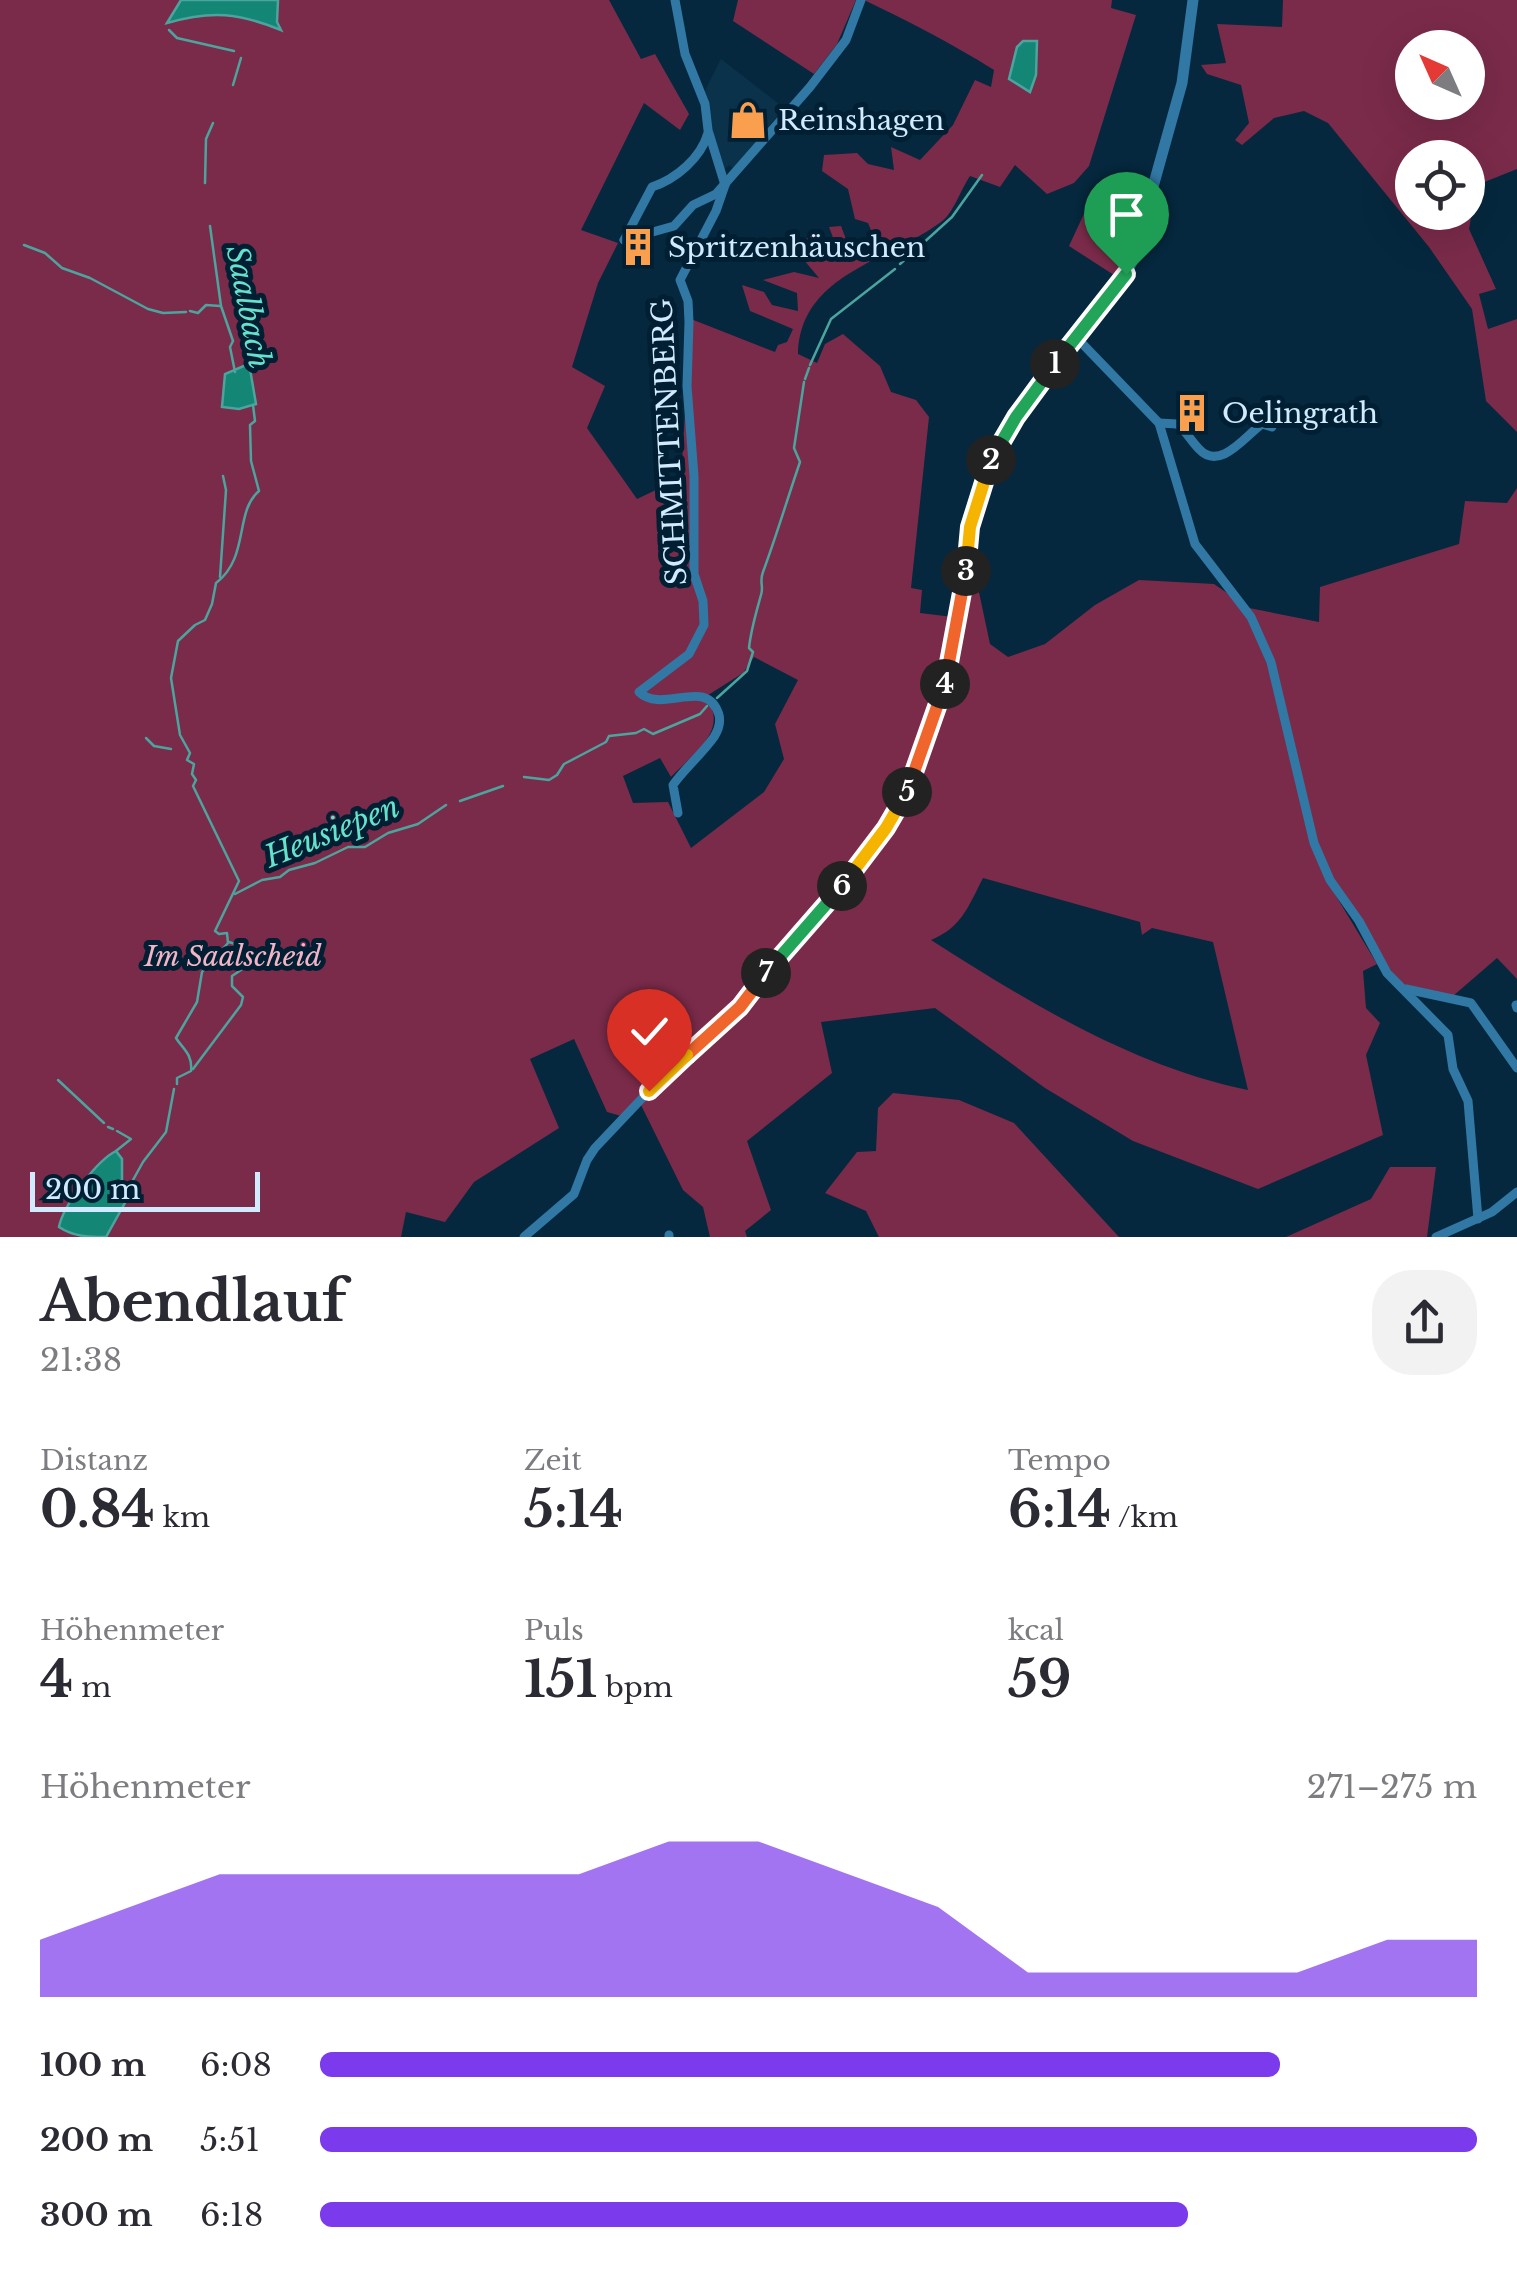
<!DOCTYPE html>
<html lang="de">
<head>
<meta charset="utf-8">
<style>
	body { margin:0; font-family:"Libre Baskerville",serif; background:#f2f2f3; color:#2b2b33; height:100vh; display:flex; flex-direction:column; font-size:38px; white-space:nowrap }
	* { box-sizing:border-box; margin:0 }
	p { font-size:32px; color:#7c7c81 }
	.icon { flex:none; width:55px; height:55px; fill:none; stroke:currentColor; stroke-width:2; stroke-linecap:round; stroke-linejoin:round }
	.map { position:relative; height:1237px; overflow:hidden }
	.panel { display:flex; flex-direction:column; background:#fff; flex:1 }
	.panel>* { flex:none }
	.needle { width:65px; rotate:315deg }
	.tools { position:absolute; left:1395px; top:30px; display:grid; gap:20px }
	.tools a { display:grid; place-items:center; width:90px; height:90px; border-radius:50%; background:#fff; box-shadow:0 10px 40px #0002; font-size:50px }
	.scale { position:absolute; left:30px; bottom:25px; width:230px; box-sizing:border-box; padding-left:10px; border:5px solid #d1eafd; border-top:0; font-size:28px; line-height:35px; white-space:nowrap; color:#d1eafd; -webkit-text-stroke:8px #001f33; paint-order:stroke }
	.pin { position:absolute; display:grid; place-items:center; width:85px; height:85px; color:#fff; margin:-102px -42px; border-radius:50% 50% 50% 0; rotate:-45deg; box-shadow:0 0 10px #0007 }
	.pin .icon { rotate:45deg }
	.km { position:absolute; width:50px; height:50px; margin:-25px; border-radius:50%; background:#222; color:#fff; font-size:28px; line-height:50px; text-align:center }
	.round { display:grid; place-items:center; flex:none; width:105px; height:105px; border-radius:40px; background:#f2f2f3 }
	.headline { display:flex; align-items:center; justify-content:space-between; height:170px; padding:0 40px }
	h1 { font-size:55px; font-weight:700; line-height:75px }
	.stats { display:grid; grid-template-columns:repeat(3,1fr); gap:15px; height:170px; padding:10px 40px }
	.stats div { display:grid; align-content:center }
	.stats b { font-size:50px; font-weight:700 }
	.stats small { font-size:28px; font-weight:400 }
	.stats p { font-size:28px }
	.chart { height:280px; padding:20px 40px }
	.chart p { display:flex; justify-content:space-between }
	.chart svg { width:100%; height:180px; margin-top:10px; fill:#7c3aed; opacity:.7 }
	ul { padding:0 40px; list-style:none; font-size:32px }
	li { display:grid; grid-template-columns:160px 120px 1fr; align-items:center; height:75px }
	li i { height:25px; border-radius:12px; background:#7c3aed }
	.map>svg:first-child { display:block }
	.built { fill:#0a334b }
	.green { fill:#7a2b49; fill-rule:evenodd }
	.water { fill:#138676; stroke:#4ca49e; stroke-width:2.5 }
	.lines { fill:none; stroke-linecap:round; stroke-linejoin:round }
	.stream { stroke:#4ca49e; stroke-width:2.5 }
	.minor { stroke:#3178a5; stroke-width:9 }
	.tertiary { stroke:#3178a5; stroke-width:11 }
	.split-1-casing { stroke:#fff; stroke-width:20 }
	.split-2-casing { stroke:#fff; stroke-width:20 }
	.split-3-casing { stroke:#fff; stroke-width:20 }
	.split-4-casing { stroke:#fff; stroke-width:20 }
	.split-5-casing { stroke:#fff; stroke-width:20 }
	.split-6-casing { stroke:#fff; stroke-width:20 }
	.split-7-casing { stroke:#fff; stroke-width:20 }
	.split-8-casing { stroke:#fff; stroke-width:20 }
	.split-9-casing { stroke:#fff; stroke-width:20 }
	.split-1 { stroke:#22a559; stroke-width:12 }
	.split-2 { stroke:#22a559; stroke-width:12 }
	.split-3 { stroke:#f5b400; stroke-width:12 }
	.split-4 { stroke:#f0652b; stroke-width:12 }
	.split-5 { stroke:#f0652b; stroke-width:12 }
	.split-6 { stroke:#f5b400; stroke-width:12 }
	.split-7 { stroke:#22a559; stroke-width:12 }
	.split-8 { stroke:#f0652b; stroke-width:12 }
	.split-9 { stroke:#f5b400; stroke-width:12 }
	.labels { text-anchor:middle; stroke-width:10; stroke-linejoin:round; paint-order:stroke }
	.poi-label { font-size:28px; fill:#d1eafd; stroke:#001f33; text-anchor:start }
	.street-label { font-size:28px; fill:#d1eafd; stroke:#001f33 }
	.park-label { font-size:28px; font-style:italic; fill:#f3b4c6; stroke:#001f33 }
	.water-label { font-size:30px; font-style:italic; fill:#66e1cb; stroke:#001f33 }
</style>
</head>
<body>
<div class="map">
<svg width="1517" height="1237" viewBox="0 0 1517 1237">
	<rect width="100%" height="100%" fill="#05283e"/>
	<path class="built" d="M721 59 784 108 734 169 729 165 722 171 704 93Z"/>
	<g class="green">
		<path d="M0 0H609L641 59 655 54 689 114 680 130 644 103 581 230 618 243 598 283 572 367 605 386 587 428 637 499 681 478 691 319 775 352 778 345 787 342 793 329 750 311 742 285 764 292 772 305 798 311 797 293 763 280 794 272 819 278 793 247 814 234 837 248 829 227 841 226 852 255 876 242 868 223 855 219 848 189 822 171 824 155 857 153 868 164 894 170 891 147 920 160 953 125 975 80 991 87 994 70C951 43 908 21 864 0H1112L1111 8 1136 15 1089 166 1074 183 1047 194 1015 165 1000 187 970 176C961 189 953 214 941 222 887 262 800 274 798 354L817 363 825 344 843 334 880 366 891 392 916 400 929 417 911 588 922 590 920 613 953 617 973 564 990 644 1008 657 1045 644 1095 605 1139 580 1214 584 1249 608 1319 622 1320 587 1459 544 1465 501 1507 503 1517 488V979L1497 958 1453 996 1406 988C1378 961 1366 921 1341 891H1333L1377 964 1363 971 1366 1008 1380 1023 1366 1055 1383 1135 1258 1189 1133 1141 1045 1088 935 1008 821 1022 832 1073 747 1141 771 1210 745 1231 747 1237H710L703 1207 683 1190 638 1099 621 1116 607 1112 574 1039 530 1059 559 1128 474 1182 445 1222 406 1212 401 1237H0ZM754 657 798 680 775 724 784 759 764 792 691 848 668 802 633 803 623 776 660 758 671 777C693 754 731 729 705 697L743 673ZM983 878 1140 922 1142 935 1152 928 1213 942 1248 1090C1132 1066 1030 1003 931 940 962 927 968 907 983 878Z"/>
		<path d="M738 0H856L837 44 814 74 733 21Z"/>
		<path d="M1283 0H1517V169L1477 185 1469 229 1496 289 1479 294 1488 329 1517 319V432L1486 401 1472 309 1429 247 1328 123 1304 111 1274 118 1242 145 1235 140 1249 123 1241 85 1207 74 1201 65 1226 63 1217 24 1282 27ZM1412 48H1468V102H1412ZM1412 158H1468V212H1412Z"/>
		<path d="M1124 180 1145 189 1132 243 1117 277 1069 246 1095 190Z"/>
		<path d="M893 1093 959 1100 1014 1123 1119 1237H879L866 1211 825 1193 857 1152 876 1151 878 1108Z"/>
		<path d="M1390 1167H1436L1427 1237H1286L1371 1199Z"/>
	</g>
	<g class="water">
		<path d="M181 0H278L277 22 281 30C239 13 212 10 167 23Z"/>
		<path d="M1023 41H1037L1036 75 1030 92 1009 79 1017 47Z"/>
		<path d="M246 365 250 369 256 404 239 409 222 407 225 374Z"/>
		<path d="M116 1151 122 1159V1183L131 1192 106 1237C89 1237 74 1237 59 1227 63 1206 96 1161 116 1151Z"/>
	</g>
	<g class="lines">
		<g class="stream">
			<path d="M169 30 177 38 234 51"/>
			<path d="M233 85 241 58"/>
			<path d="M205 183 206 139 213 123"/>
			<path d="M210 226 221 306 233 341 230 347 235 372"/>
			<path d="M24 245 45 253 62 268 90 278 148 309 163 313 186 312"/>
			<path d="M900 264 952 217 982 175"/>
			<path d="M190 311 198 313 206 305 220 306"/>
			<path d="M810 365 831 319 895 269"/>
			<path d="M805 379 809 368"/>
			<path d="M220 577 226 490 223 476"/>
			<path d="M717 698 747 671 753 652 749 648C751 629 756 613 761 595 764 586 759 582 763 572 776 537 787 500 800 462L794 448 804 382"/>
			<path d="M146 738 154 746 171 749"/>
			<path d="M524 777 549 780 557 775 564 764 606 742 609 736 636 733 644 729 653 734 700 714 707 706"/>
			<path d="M460 801 503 786"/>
			<path d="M235 894 262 880 280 877 289 870 315 863 348 847H365L388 833 418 824 446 805"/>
			<path d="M193 1069 241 1005 243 997 232 986V976L241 970V946L229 942"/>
			<path d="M58 1080 104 1123"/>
			<path d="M177 1084V1078L191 1071C193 1054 182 1048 176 1038L197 1002 202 972 228 943 227 933 219 934 215 931 239 881 193 786 196 780 192 774 194 764 187 760 190 753 180 735 171 678 178 641 195 625 205 620 212 604 216 583C250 557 234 512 259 491L251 461 250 425 255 421 253 405"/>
			<path d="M108 1127 113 1129"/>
			<path d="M116 1151 131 1139 117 1131"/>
			<path d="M128 1189 143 1162 166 1132 174 1089"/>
		</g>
		<g class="minor">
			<path d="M675 0 685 54 705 104 708 130 725 185"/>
			<path d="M624 240 674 226 693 205 716 194 810 87 846 40 861 0"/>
			<path d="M624 240 652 187C676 179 701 158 708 133"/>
			<path d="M1076 337 1159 423 1195 544 1251 617 1271 662 1314 843 1330 880 1359 921 1387 973 1448 1035 1453 1069 1468 1101 1478 1219"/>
			<path d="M1159 423 1177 424C1186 431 1191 441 1199 449 1220 472 1246 435 1262 424L1272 427"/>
			<path d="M678 813 673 785C685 768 702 754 714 737 719 729 721 723 719 715 707 675 663 715 639 692L689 654 704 625 703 601 694 574V476L687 386 689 322 688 301 680 280 716 211 725 185"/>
			<path d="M1406 989 1471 1003 1517 1068"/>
			<path d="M1516 1005 1517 1008"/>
			<path d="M669 1235V1237"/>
			<path d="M524 1237 574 1194 587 1160 595 1148 666 1073 748 997 828 903 896 812 942 700 956 637 966 566"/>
			<path d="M1436 1237 1492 1212 1517 1192"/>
		</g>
		<path class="tertiary" d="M966 566C977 465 1015 412 1078 336 1097 312 1119 290 1132 262L1182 83 1193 0"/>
	</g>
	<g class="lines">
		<g class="split-1-casing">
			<path id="split-1" d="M1055 364 1126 274"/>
		</g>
		<g class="split-2-casing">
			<path id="split-2" d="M991 460 1016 417 1055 364"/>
		</g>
		<g class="split-3-casing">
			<path id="split-3" d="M966 571 970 527 991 460"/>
		</g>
		<g class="split-4-casing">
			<path id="split-4" d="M945 684 966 571"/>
		</g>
		<g class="split-5-casing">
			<path id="split-5" d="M907 792 945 684"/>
		</g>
		<g class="split-6-casing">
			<path id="split-6" d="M842 886 886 828 907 792"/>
		</g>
		<g class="split-7-casing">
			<path id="split-7" d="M766 973 842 886"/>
		</g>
		<g class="split-8-casing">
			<path id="split-8" d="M687 1055 740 1007 766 973"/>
		</g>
		<g class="split-9-casing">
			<path id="split-9" d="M649 1091 687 1055"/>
		</g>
		<use href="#split-1" class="split-1"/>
		<use href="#split-2" class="split-2"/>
		<use href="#split-3" class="split-3"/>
		<use href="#split-4" class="split-4"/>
		<use href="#split-5" class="split-5"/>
		<use href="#split-6" class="split-6"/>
		<use href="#split-7" class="split-7"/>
		<use href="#split-8" class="split-8"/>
		<use href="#split-9" class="split-9"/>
	</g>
	<defs>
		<g id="shop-bare" transform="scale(3)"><path d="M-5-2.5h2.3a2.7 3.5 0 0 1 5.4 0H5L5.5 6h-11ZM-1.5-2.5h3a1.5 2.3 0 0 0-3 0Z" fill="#fa9f4e" stroke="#001f33" stroke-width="2.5" paint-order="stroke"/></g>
		<g id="building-bare" transform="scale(3)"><path d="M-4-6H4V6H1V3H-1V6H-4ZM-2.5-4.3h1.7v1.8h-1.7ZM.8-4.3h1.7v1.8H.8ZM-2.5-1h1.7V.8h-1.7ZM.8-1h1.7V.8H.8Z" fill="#fa9f4e" stroke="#001f33" stroke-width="2.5" paint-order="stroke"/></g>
	</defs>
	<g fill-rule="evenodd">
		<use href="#shop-bare" x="748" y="120"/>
		<use href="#building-bare" x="638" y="247"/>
		<use href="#building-bare" x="1192" y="413"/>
	</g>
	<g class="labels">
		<g class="poi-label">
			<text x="778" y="130">Reinshagen</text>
			<text x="668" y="257">Spritzenhäuschen</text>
			<text x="1222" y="423">Oelingrath</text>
		</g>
		<g class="street-label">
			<text transform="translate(669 442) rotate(-93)" y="10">SCHMITTENBERG</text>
		</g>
		<g class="park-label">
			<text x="233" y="966">Im Saalscheid</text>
		</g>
		<g class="water-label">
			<text transform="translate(248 307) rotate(79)" y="10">Saalbach</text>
			<text transform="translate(332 832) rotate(-22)" y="10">Heusiepen</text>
		</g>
	</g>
</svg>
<div class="tools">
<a><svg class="needle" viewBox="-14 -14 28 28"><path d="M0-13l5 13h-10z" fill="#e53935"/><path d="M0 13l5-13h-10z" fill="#7c7c81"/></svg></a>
<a><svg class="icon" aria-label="locate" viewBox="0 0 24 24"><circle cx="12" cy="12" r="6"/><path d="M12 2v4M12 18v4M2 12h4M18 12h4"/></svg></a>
</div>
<div class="scale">200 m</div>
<div class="pin" style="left:1126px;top:274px;background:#1e9e55"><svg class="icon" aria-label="arrive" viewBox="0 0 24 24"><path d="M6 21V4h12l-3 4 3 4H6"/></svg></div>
<div class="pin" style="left:649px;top:1091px;background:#d93025"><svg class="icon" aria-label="check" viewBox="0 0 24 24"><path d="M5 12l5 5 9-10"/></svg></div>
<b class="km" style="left:1055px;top:364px">1</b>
<b class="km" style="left:991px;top:460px">2</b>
<b class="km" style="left:966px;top:571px">3</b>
<b class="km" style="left:945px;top:684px">4</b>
<b class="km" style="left:907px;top:792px">5</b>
<b class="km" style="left:842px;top:886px">6</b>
<b class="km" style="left:766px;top:973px">7</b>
</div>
<section class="panel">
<div class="headline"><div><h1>Abendlauf</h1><p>21:38</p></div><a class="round"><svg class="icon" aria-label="share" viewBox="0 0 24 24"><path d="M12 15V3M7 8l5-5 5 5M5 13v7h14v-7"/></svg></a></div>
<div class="stats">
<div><p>Distanz</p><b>0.84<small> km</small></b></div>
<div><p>Zeit</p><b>5:14</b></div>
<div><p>Tempo</p><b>6:14<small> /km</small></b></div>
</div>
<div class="stats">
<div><p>Höhenmeter</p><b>4<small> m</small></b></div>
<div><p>Puls</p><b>151<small> bpm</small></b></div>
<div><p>kcal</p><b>59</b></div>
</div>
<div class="chart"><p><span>Höhenmeter</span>271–275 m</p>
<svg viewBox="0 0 160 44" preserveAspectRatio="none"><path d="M0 44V30L10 22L20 14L30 14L40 14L50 14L60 14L70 6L80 6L90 14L100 22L110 38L120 38L130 38L140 38L150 30L160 30V44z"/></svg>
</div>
<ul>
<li><b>100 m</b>6:08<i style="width:83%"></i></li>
<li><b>200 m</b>5:51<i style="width:100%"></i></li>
<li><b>300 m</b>6:18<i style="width:75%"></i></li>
</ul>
</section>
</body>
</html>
